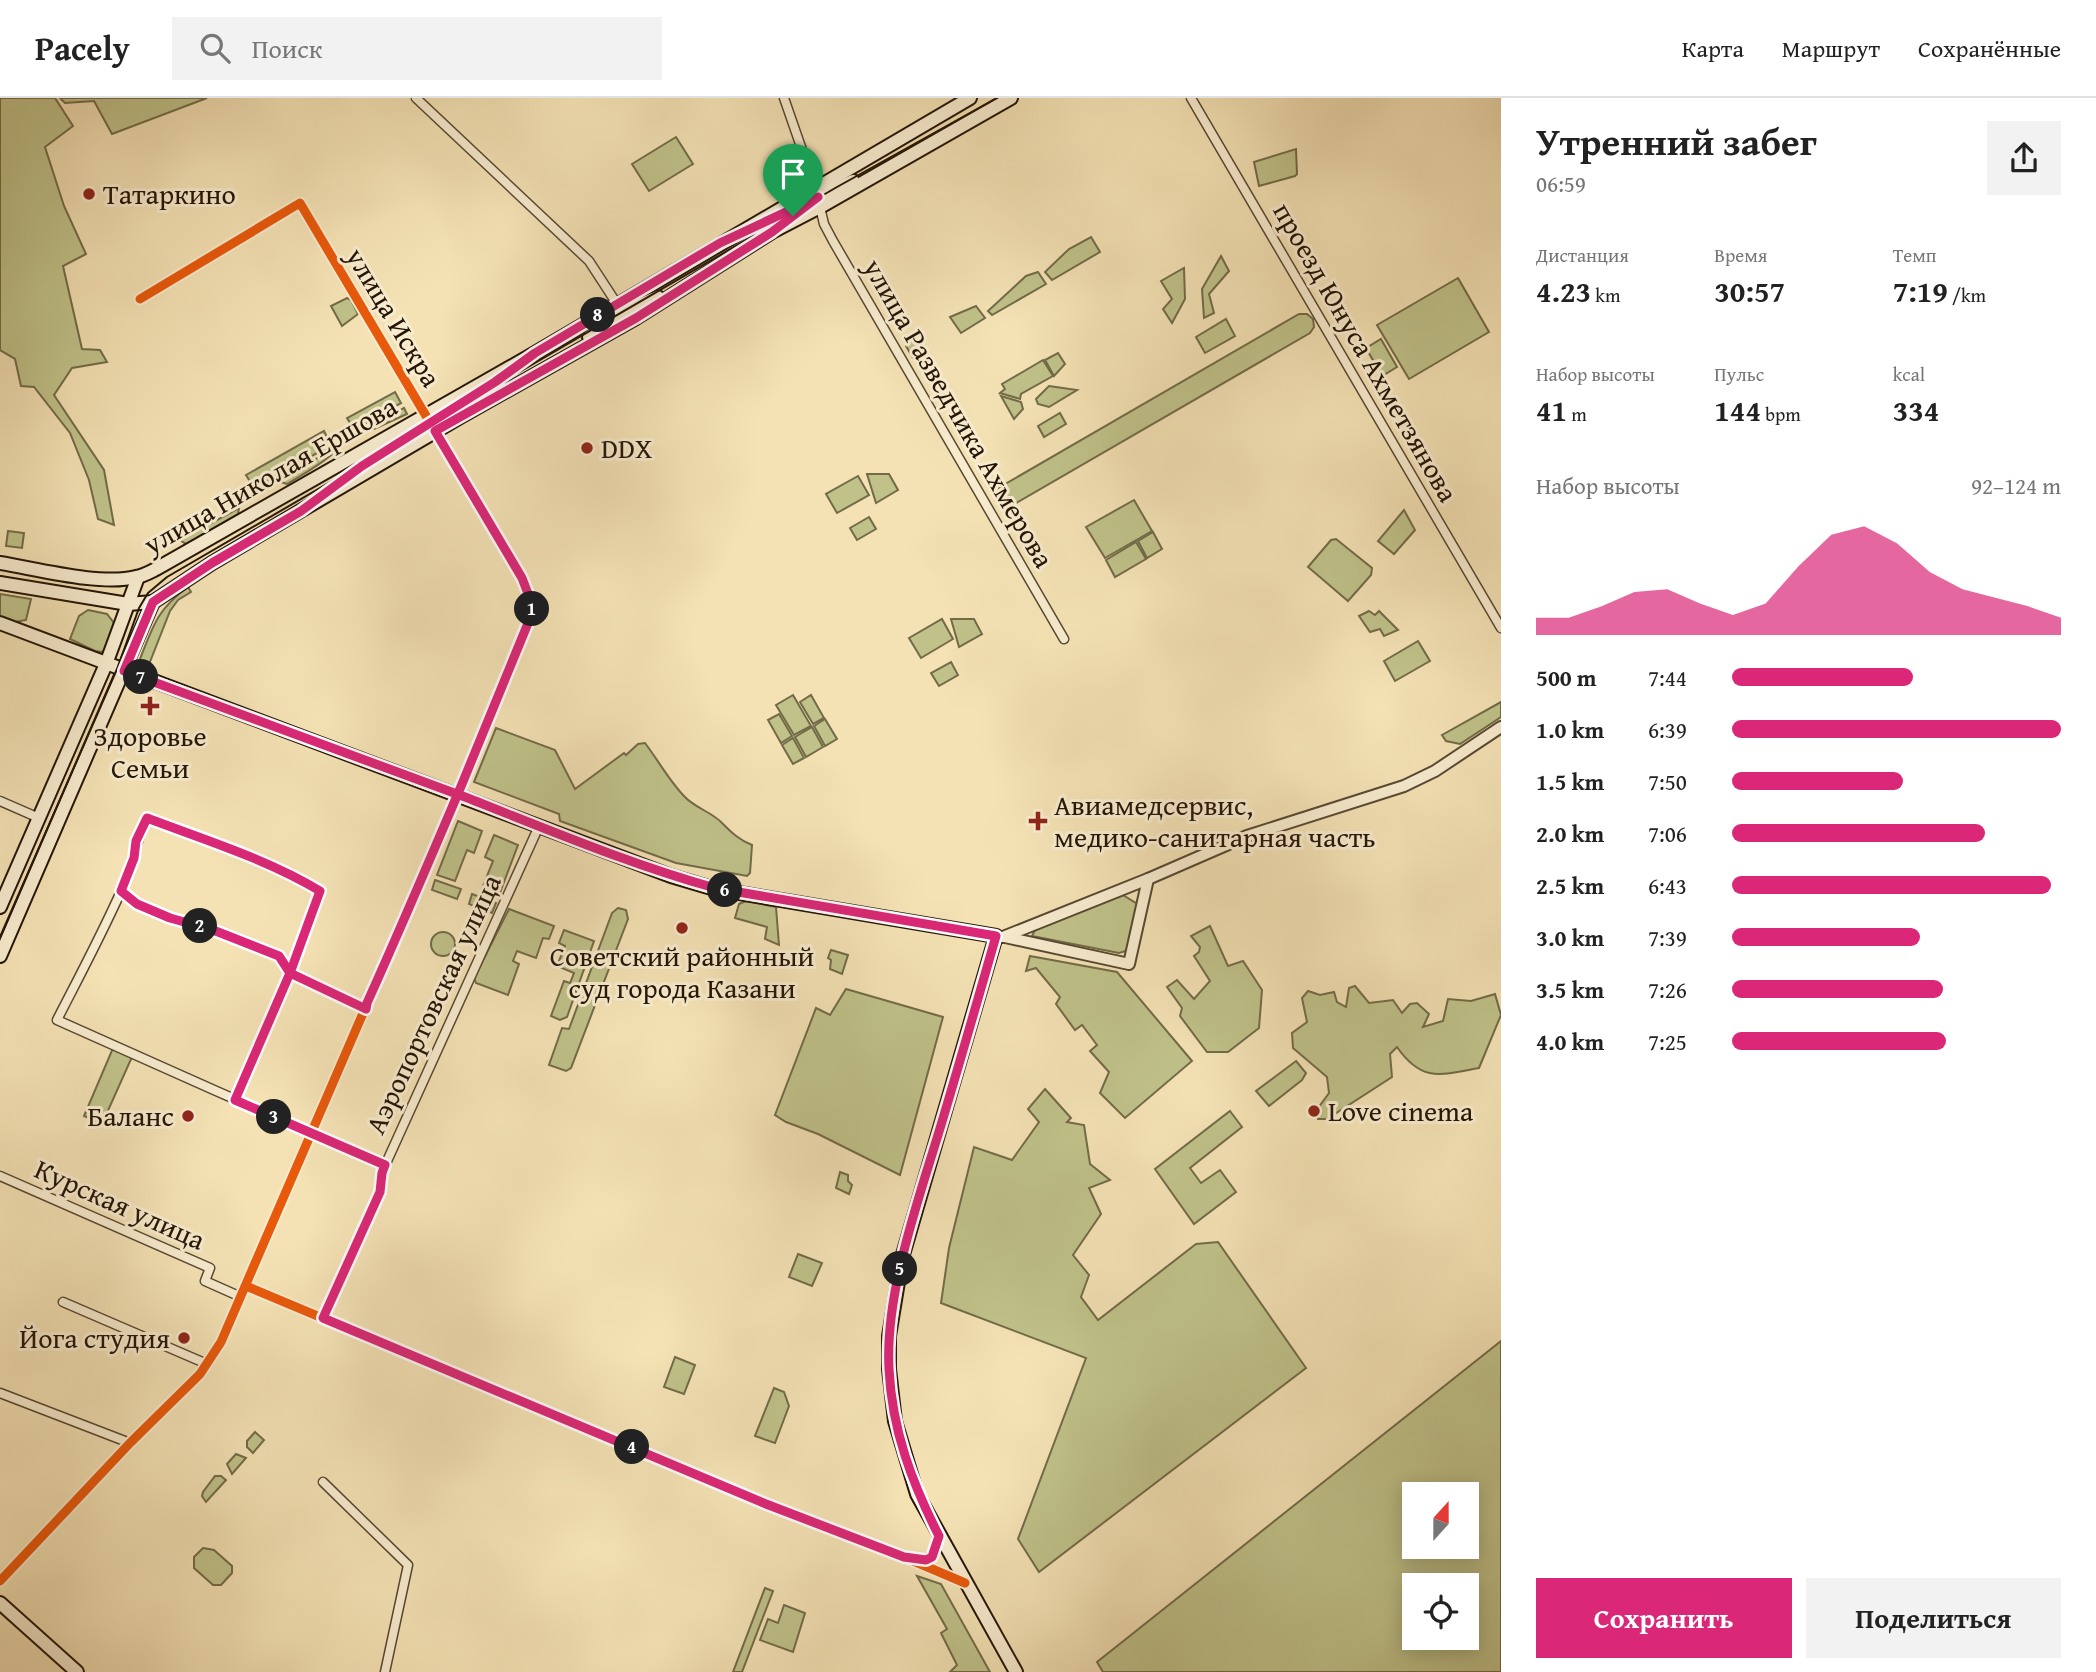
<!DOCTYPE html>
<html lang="ru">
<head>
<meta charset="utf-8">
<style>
	body { margin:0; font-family:"Gentium Book Plus",serif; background:#f2f2f2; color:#222; height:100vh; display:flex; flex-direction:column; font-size:26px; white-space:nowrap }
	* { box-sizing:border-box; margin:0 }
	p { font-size:23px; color:#767676 }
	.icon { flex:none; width:38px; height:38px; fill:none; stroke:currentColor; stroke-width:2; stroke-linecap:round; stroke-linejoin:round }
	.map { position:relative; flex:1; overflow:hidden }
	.panel { display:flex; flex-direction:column; background:#fff; width:595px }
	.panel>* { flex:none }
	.needle { width:46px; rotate:21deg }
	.buttons { position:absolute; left:1402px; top:1384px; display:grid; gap:14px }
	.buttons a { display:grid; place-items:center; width:77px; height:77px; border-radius:0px; background:#fff; box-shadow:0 4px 18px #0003; font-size:35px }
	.pin { position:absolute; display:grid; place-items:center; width:60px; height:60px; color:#fff; margin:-72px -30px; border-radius:50% 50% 50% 0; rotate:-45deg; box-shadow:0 0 7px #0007 }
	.pin .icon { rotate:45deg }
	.km { position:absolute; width:35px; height:35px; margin:-18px; border-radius:50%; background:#222; color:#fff; font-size:19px; line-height:35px; text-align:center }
	.round { display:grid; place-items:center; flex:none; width:74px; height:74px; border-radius:0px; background:#f2f2f2 }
	.summary { display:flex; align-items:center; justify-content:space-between; height:119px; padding:0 35px }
	h1 { font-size:38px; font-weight:700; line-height:52px }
	.metrics { display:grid; grid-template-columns:repeat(3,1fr); gap:10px; height:119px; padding:7px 35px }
	.metrics div { display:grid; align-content:center }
	.metrics b { font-size:30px; font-weight:700 }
	.metrics small { font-size:19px; font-weight:400 }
	.metrics p { font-size:19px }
	.chart { height:196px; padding:14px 35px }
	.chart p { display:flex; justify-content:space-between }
	.chart svg { width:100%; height:126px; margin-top:7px; fill:#db2777; opacity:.7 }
	.cta { display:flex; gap:14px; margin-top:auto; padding:14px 35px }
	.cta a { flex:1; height:80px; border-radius:0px; background:#db2777; color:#fff; font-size:28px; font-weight:700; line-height:80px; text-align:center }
	.cta a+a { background:#f2f2f2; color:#222 }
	ul { padding:0 35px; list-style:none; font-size:23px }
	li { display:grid; grid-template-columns:112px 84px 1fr; align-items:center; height:52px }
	li i { height:18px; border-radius:9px; background:#db2777 }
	header { display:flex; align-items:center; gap:42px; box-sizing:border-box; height:98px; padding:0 35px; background:#fff; border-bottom:2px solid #e0e0e0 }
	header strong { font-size:33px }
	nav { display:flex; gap:38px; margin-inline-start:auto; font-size:24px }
	.search { width:490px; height:63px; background:#f2f2f2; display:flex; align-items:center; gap:18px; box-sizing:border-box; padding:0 24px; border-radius:0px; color:#767676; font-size:26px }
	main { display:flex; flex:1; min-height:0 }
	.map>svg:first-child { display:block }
	.green { fill:#c0c28a; stroke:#726b48; stroke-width:2; fill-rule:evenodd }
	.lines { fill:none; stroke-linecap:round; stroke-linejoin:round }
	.minor-casing { stroke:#584832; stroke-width:11 }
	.tertiary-casing { stroke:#584832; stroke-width:14 }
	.secondary-casing { stroke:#241406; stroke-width:16 }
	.minor { stroke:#f8eccf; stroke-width:8 }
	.tertiary { stroke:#f8eccf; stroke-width:10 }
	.secondary { stroke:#f8eccf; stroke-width:12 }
	.tram { stroke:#241406; stroke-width:2 }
	.cycleway-casing { stroke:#f8eccf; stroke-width:13 }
	.cycleway { stroke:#e8590c; stroke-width:9 }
	.route-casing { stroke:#fff; stroke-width:14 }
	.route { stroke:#db2777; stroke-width:9 }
	.poi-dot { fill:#8f2418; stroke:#f8eccf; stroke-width:2.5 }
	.labels { text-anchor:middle; stroke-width:6; stroke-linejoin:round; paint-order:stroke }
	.poi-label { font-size:28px; fill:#241406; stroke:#f8eccf; text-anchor:start }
	.street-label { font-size:28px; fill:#241406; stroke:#f8eccf }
</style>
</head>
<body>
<header>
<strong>Pacely</strong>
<div class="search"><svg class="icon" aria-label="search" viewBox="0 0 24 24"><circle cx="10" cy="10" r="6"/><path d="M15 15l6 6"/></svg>Поиск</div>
<nav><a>Карта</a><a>Маршрут</a><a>Сохранённые</a></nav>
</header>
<main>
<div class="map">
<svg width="1501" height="1574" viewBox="0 0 1501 1574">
	<rect width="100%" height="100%" fill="#f4e2b5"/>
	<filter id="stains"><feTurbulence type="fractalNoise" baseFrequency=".00286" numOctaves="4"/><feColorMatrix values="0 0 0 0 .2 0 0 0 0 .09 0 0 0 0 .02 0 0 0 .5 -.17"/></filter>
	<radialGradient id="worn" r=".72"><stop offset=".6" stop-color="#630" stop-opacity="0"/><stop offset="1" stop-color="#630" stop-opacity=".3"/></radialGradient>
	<g class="green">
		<path d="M0 0H55L73 28 45 49 64 108 86 156 63 168 82 251 100 252 107 264 72 270 54 297 104 372 114 427 98 421 89 382 70 335 34 289 21 288 15 261 0 252Z"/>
		<path d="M60 0H207L112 36 94 3 65 5Z"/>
		<path d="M676 39 693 66 649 93 632 66Z"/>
		<path d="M1296 51 1297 76 1295 78 1259 88 1254 64Z"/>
		<path d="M1091 139 1100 154 1052 182 1045 174 1069 151Z"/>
		<path d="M1221 158 1229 173 1209 196 1214 215 1204 220 1202 191Z"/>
		<path d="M1184 170 1185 201 1172 225 1163 211 1172 201 1161 183Z"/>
		<path d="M1038 174 1046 186 992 217 988 213 1026 178Z"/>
		<path d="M1458 180 1489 234 1409 281 1377 227Z"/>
		<path d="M347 200 351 202 358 216 342 228 331 208Z"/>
		<path d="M976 208 985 220 961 235 950 219Z"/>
		<path d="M1299 216H1307L1313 221 1314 229 1310 235 1011 408 1002 407C996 402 995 396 1000 389Z"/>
		<path d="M1226 221 1235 238 1205 255 1196 239Z"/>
		<path d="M913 235 927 261 923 263 913 260 906 248 908 239Z"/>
		<path d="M1381 241 1397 269 1382 278 1366 250Z"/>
		<path d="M1058 255 1065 266 1054 278 1045 262Z"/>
		<path d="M1043 262 1053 278 1021 296 1020 301 1000 295 1005 291 1002 286Z"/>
		<path d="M1049 288 1077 292 1049 309 1038 306 1036 301Z"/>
		<path d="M395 294 401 305 359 329 352 328 347 320Z"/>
		<path d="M1001 298 1021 304 1023 311 1014 321Z"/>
		<path d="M404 310 407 316 374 331 372 328Z"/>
		<path d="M1060 315 1066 326 1044 339 1038 328Z"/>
		<path d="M324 333 328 341 326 350 254 390 246 377Z"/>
		<path d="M334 351 335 354C320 367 304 376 287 386L276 383Z"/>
		<path d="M867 376H889L898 392 876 405Z"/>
		<path d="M858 378 869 397 837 415 826 396Z"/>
		<path d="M1134 402 1152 433 1105 460 1086 429Z"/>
		<path d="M239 410 238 416 186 446 180 442Z"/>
		<path d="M1404 412 1415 432 1394 456 1378 443Z"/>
		<path d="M869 419 876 431 857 442 850 430Z"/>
		<path d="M8 433 24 435 22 450 6 448Z"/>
		<path d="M1153 434 1162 451 1147 460 1138 443Z"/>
		<path d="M1336 441 1372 470 1371 477 1348 503 1308 469 1331 442Z"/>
		<path d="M1136 444 1146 461 1115 479 1106 462Z"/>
		<path d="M188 489 191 494 178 502 170 513 146 574 140 568V561C154 526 157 512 188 489Z"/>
		<path d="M0 496 31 501 26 522 15 524 0 519Z"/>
		<path d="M88 512 107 516 114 525 107 550 102 554 95 553 70 541 79 518Z"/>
		<path d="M1369 513 1375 517 1379 513 1398 532 1384 538 1380 531 1370 534 1359 518Z"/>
		<path d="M942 521 953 541 921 560 909 540Z"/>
		<path d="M951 521H974L982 536 959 549Z"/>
		<path d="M1418 543 1430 563 1395 583 1384 563Z"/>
		<path d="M951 564 958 577 939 588 931 575Z"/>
		<path d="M793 597 811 628 794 637 776 607Z"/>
		<path d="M811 597 824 620 813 626 800 604Z"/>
		<path d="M1501 604V619L1460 646 1446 643 1442 637Z"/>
		<path d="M779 616 792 638 781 645 768 622Z"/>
		<path d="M825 621 837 641 825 648 814 628Z"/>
		<path d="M812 629 823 649 806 659 795 639Z"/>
		<path d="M496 630 555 652 575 691 624 655 626 657 638 646 645 645C658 662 670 684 685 699 695 710 712 714 722 725 731 734 739 742 752 747L750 775 747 778 676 765 560 723 559 716 474 684Z"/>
		<path d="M793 640 804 660 793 666 782 647Z"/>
		<path d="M458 723 482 733 474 755 467 752 455 783 437 777Z"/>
		<path d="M494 737 518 747 498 800 481 793 493 763 485 759Z"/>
		<path d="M435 782 461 791 457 801 432 792Z"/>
		<path d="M472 796 496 805 492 815 469 806Z"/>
		<path d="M1123 797 1139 807 1126 853 1119 855 1032 838 1035 832Z"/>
		<path d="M746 803 776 809 779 847 765 841 767 829 735 820 739 806Z"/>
		<path d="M618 810 626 812 628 821 571 970 566 973 549 967 562 930 569 931 612 815Z"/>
		<path d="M509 811 554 828 549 841 543 840 536 860 517 853 513 863 519 866 508 897 476 885 474 880Z"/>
		<path d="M1210 828 1228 868 1243 863 1262 892 1259 930 1228 954H1207L1180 918 1182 910 1167 889 1177 882 1194 901 1210 883 1194 858 1199 854 1200 849 1191 838Z"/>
		<path d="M564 832 594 843 567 919 560 922 551 918 564 883 570 885 574 875 557 868 565 848 559 845Z"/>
		<circle cx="443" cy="846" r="12"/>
		<path d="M831 852 848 857 842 876 830 871 831 862 828 860Z"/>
		<path d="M1030 858 1117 874 1192 963 1125 1020 1100 995 1109 974 1090 953 1097 947 1082 927 1075 932 1056 906 1060 899 1036 870 1026 873Z"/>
		<path d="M1355 888 1369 905 1393 902 1402 915 1410 906 1417 905 1429 916 1423 929 1443 923 1448 901 1471 903 1495 896 1501 917 1479 970C1441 977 1422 985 1397 949L1390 956 1392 979 1327 1021H1318V1010L1329 995 1327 979 1293 950 1292 935 1307 924 1302 900 1308 893 1320 897 1334 894 1337 904 1346 909 1349 890Z"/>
		<path d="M846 891 943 919 900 1077 818 1036 786 1024 775 1017 816 910 830 917Z"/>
		<path d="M113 950 132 959 102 1026 84 1018Z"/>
		<path d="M1296 963 1306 975 1302 982 1269 1008 1256 993Z"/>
		<path d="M1045 991 1071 1020 1067 1024 1084 1027 1090 1066 1110 1082 1089 1090 1101 1116 1073 1157 1089 1177 1081 1199 1098 1222 1196 1146 1218 1144 1306 1270 1039 1474 1018 1441 1086 1260 941 1205 949 1150 974 1049 1012 1062 1039 1024 1028 1011Z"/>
		<path d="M1230 1013 1242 1029 1190 1070 1201 1085 1220 1072 1236 1094 1194 1126 1155 1071Z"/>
		<path d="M840 1074 848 1077V1083L852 1087 849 1096 836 1090Z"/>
		<path d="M798 1156 822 1165 812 1188 789 1179Z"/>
		<path d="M1501 1243V1574H1103L1097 1564ZM1414 1396H1466V1449H1414ZM1414 1488H1466V1540H1414Z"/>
		<path d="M675 1259 695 1267 684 1296 664 1289Z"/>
		<path d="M774 1290 784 1294 789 1308 775 1345 755 1338Z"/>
		<path d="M255 1334 264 1342 253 1355 247 1349V1343Z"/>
		<path d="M236 1356 246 1360 232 1376 227 1366Z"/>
		<path d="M215 1378H221L226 1382 206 1404 202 1398 203 1394Z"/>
		<path d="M203 1450 214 1452 232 1468V1475L221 1487H213L194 1470V1459Z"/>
		<path d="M917 1478 941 1486 990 1574H950L957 1567 941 1535 947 1531Z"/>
		<path d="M765 1490 773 1493 742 1574H733Z"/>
		<path d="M784 1507 805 1515 793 1554 760 1542 768 1521 778 1525Z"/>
	</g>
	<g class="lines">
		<g class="minor-casing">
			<g id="minor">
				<path d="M416 0 589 163 617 206"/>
				<path d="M784 0 816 92"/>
				<path d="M1191 0 1501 530"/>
				<path d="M819 105 824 126 833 143 1064 541"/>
				<path d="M0 703 39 720"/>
				<path d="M121 793 137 806 170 820 213 832 279 858 290 875 366 911"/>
				<path d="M235 1002 290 875 320 793C267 761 205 742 147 720 136 743 132 767 122 791 102 836 79 879 57 922L214 992C271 1017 328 1042 385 1067"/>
				<path d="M0 1078 210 1170 205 1183 241 1199"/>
				<path d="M246 1188 766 1406 904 1459 965 1485"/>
				<path d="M63 1204 207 1266"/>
				<path d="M323 1220 380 1095 383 1072 539 728"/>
				<path d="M0 1295 130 1345"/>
				<path d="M323 1384 408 1467 385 1574"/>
				<path d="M916 1461C934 1464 934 1452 939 1438"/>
				<path d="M0 1483 130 1345 200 1276 221 1244 462 686 532 513V506L522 480 300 105 140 201"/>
			</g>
		</g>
		<g class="tertiary-casing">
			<g id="tertiary">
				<path d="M1003 839 1148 781 1247 738 1404 688 1435 673 1501 629"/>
				<path d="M1005 839 1129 866 1148 781"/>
			</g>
		</g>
		<g class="secondary-casing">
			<g id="secondary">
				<path d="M797 109 853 83"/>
				<path d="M589 239 631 211 658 199"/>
				<path d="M349 378 450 311"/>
				<path d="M0 465C37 471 101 488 136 479 143 478 150 474 156 471L535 255 970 0"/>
				<path d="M0 485 128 506 153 504 212 465 460 319 636 220 772 134 820 109 1011 0"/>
				<path d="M0 525 671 778 715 791 996 838 902 1160 889 1238V1271L895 1323 917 1396 1016 1574"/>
				<path d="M0 809 106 566 138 479"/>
				<path d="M0 858 153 504"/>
				<path d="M0 1505 77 1574"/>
			</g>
		</g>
		<use href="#minor" class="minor"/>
		<use href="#tertiary" class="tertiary"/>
		<use href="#secondary" class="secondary"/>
		<path class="tram" d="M0 839 117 571 139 510 148 495 167 479 837 89 997 0"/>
		<g class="cycleway-casing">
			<g id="cycleway">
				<path d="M246 1188 766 1406 904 1459 965 1485"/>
				<path d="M0 1483 130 1345 200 1276 221 1244 462 686 532 513V506L522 480 300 105 140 201"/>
			</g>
		</g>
		<use href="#cycleway" class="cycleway"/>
	</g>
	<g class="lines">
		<g class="route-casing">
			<path id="route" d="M793 118 772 134 636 220 435 333 522 480 532 506 533 513 462 686C431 759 400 832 367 905L366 911 290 875 279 858 213 832 170 820 137 806 121 793 134 760 136 743 147 720C205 742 267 761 320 793L290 875 235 1002 385 1067 382 1075 380 1094 323 1220 766 1406 904 1459 926 1462 932 1459 939 1438C912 1385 892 1332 889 1271 885 1197 916 1109 938 1037 958 971 977 904 996 838L715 790C629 766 547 731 465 699L446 692 124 573 153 504 212 465 301 413 362 368 495 284 535 255 720 145 818 99 793 118"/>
		</g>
		<use href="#route" class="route"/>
	</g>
	<g class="poi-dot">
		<circle cx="89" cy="96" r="7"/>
		<circle cx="587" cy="350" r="7"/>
		<path d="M146.5 597.5h7v7h7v7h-7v7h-7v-7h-7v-7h7z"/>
		<path d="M1034.5 712.5h7v7h7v7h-7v7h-7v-7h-7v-7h7z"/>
		<circle cx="682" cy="830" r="7"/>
		<circle cx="1314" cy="1013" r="7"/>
		<circle cx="188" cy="1018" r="7"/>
		<circle cx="184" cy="1240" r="7"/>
	</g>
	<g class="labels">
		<g class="poi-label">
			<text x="103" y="106">Татаркино</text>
			<text x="601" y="360">DDX</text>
			<text x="150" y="648" text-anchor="middle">Здоровье<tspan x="150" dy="32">Семьи</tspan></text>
			<text x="1054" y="717">Авиамедсервис,<tspan x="1054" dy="32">медико-санитарная часть</tspan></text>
			<text x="682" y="868" text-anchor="middle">Советский районный<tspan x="682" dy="32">суд города Казани</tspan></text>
			<text x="1328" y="1023">Love cinema</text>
			<text x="174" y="1028" text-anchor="end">Баланс</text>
			<text x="170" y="1250" text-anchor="end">Йога студия</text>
		</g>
		<g class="street-label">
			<text transform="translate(394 219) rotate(59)" y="10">улица Искра</text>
			<text transform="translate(1366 254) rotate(60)" y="10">проезд Юнуса Ахметзянова</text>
			<text transform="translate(959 315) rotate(60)" y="10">улица Разведчика Ахмерова</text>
			<text transform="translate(270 377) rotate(-30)" y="10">улица Николая Ершова</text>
			<text transform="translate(433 906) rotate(-65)" y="10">Аэропортовская улица</text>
			<text transform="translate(120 1106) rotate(24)" y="10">Курская улица</text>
		</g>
	</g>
	<rect width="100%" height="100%" filter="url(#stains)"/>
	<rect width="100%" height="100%" fill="url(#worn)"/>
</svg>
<div class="buttons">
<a><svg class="needle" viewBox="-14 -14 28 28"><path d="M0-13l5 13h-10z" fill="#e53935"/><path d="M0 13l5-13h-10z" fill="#767676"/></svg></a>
<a><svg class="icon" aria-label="locate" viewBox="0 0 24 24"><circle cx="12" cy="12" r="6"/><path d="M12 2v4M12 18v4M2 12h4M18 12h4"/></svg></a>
</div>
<div class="pin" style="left:793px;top:118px;background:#1e9e55"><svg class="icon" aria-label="arrive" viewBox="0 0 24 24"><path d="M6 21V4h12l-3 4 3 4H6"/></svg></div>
<b class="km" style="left:532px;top:511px">1</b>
<b class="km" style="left:200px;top:828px">2</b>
<b class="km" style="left:274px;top:1019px">3</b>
<b class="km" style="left:632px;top:1349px">4</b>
<b class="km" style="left:900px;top:1171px">5</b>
<b class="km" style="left:725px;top:792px">6</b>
<b class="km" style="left:141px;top:579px">7</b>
<b class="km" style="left:598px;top:217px">8</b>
</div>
<section class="panel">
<div class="summary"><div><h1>Утренний забег</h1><p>06:59</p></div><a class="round"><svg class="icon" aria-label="share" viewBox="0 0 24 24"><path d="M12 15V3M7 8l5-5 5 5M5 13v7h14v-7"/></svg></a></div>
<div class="metrics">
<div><p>Дистанция</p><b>4.23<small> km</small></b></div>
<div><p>Время</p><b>30:57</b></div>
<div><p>Темп</p><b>7:19<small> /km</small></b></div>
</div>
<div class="metrics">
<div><p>Набор высоты</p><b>41<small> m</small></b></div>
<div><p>Пульс</p><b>144<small> bpm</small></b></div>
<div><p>kcal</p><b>334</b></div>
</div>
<div class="chart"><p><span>Набор высоты</span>92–124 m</p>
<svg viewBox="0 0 160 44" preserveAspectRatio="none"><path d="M0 44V38L10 38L20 34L30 29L40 28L50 33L60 37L70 33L80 20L90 9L100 6L110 12L120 22L130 28L140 31L150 34L160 38V44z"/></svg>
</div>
<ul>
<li><b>500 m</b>7:44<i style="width:55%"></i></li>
<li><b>1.0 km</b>6:39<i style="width:100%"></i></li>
<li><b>1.5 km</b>7:50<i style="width:52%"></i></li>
<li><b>2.0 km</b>7:06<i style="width:77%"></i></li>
<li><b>2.5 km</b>6:43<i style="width:97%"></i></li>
<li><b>3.0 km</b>7:39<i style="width:57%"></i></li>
<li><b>3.5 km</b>7:26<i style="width:64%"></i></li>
<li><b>4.0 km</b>7:25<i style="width:65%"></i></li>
</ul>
<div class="cta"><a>Сохранить</a><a>Поделиться</a></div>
</section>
</main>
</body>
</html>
